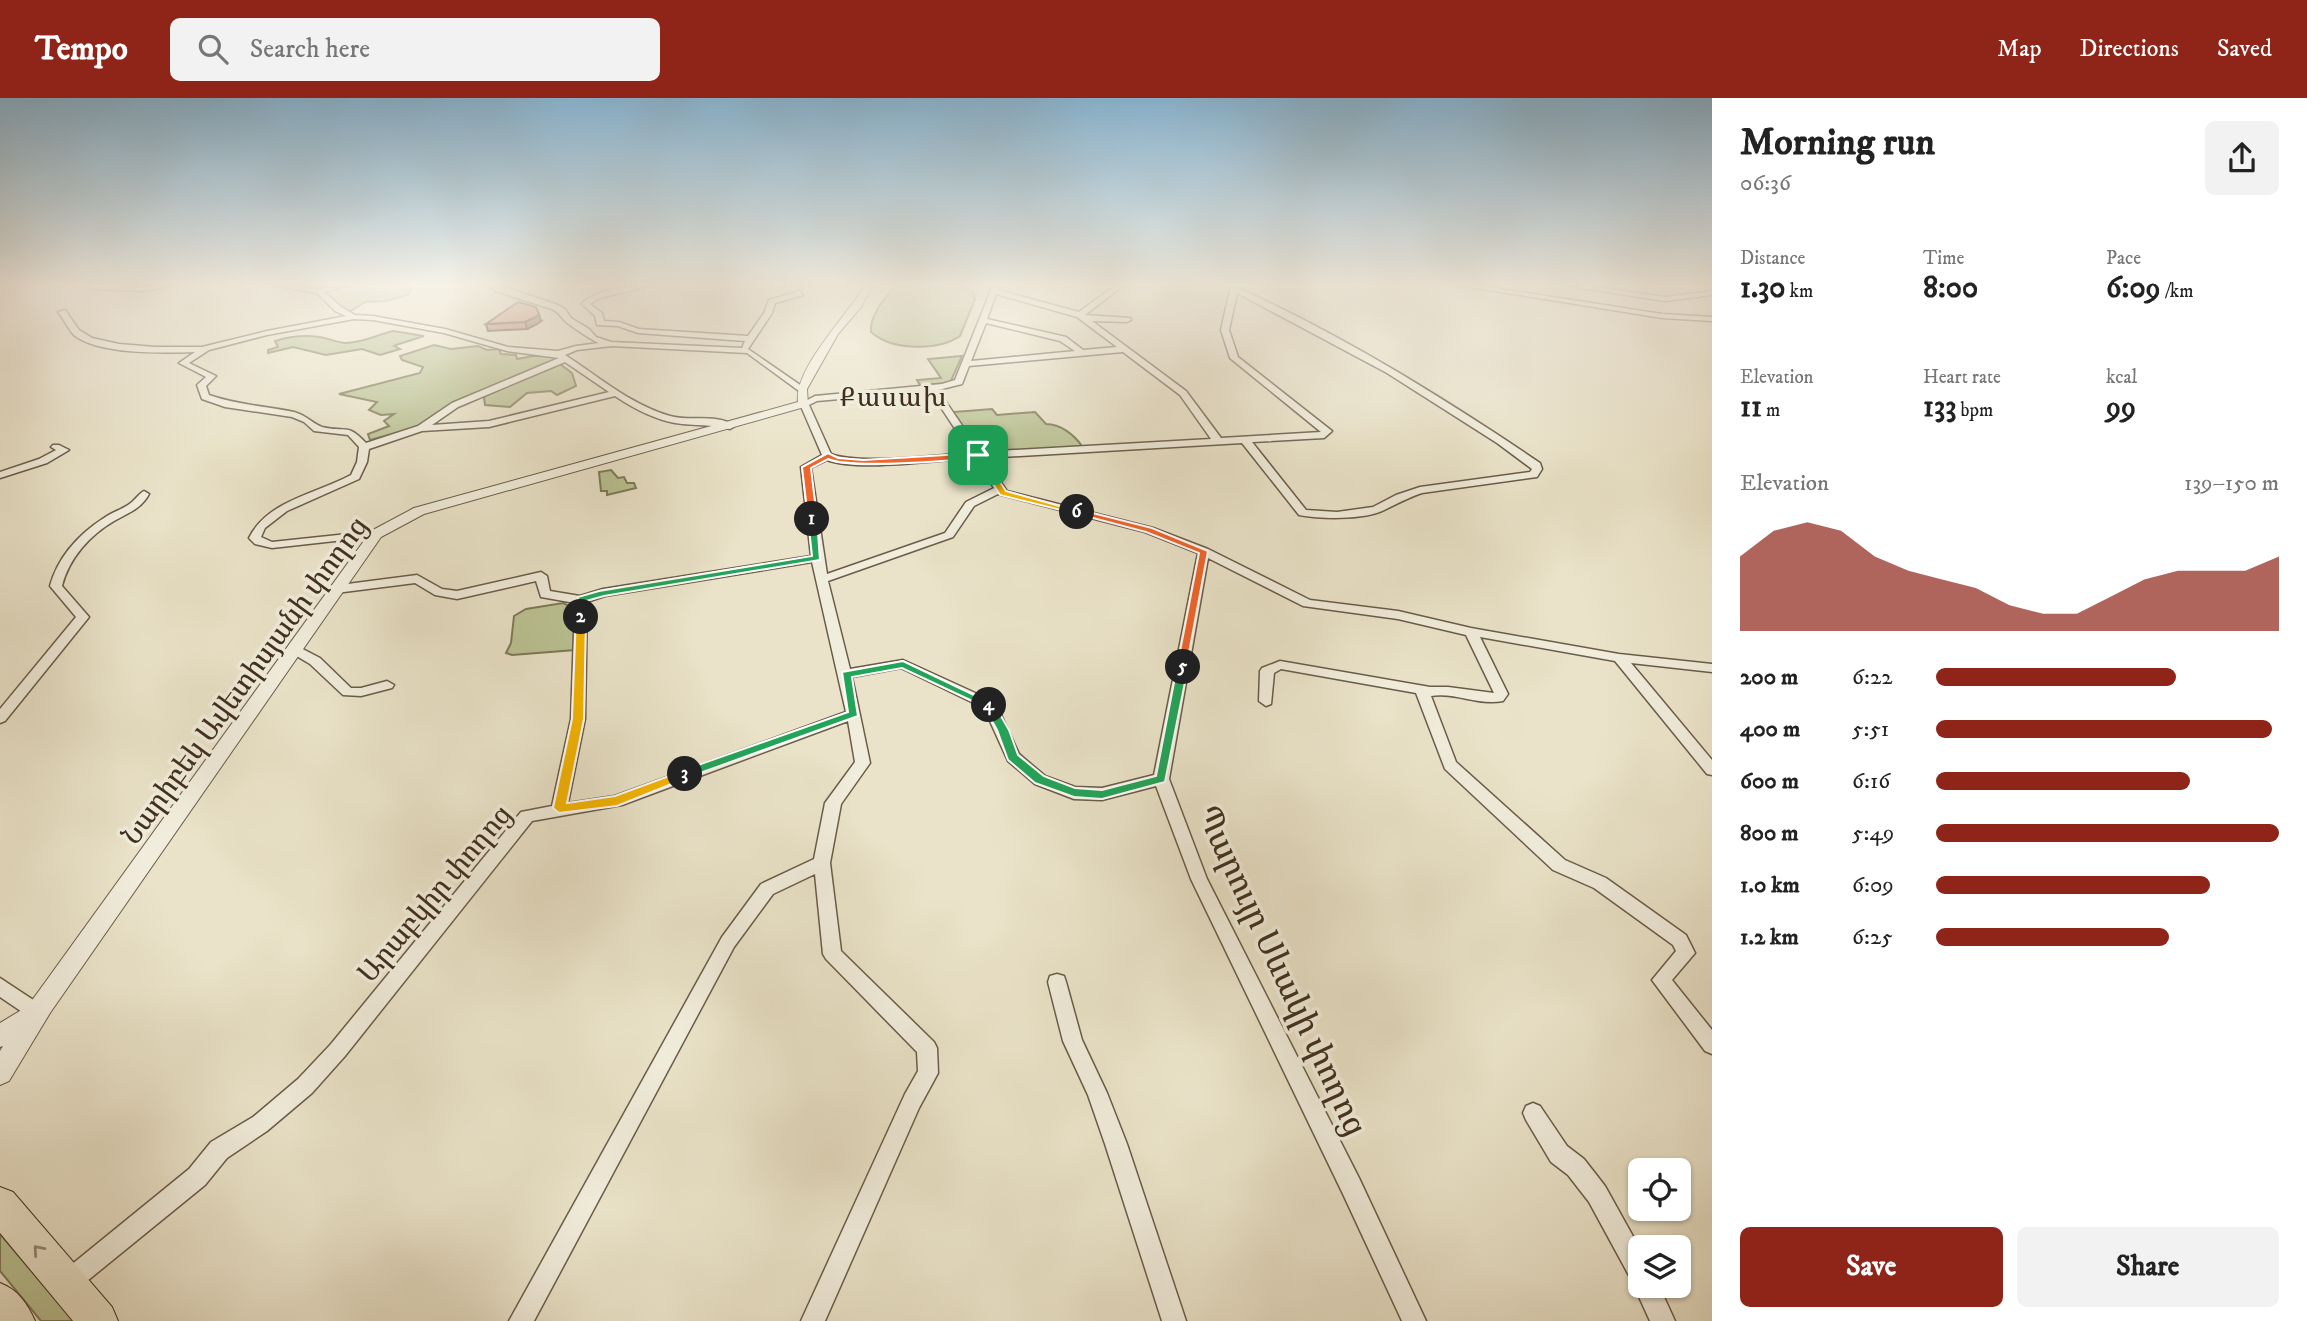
<!DOCTYPE html>
<html lang="en">
<head>
<meta charset="utf-8">
<style>
	body { margin:0; font-family:"IM FELL DW Pica","Noto Serif Armenian",serif; background:#f2f2f2; color:#222; height:100vh; display:flex; flex-direction:column; font-size:26px; white-space:nowrap }
	* { box-sizing:border-box; margin:0 }
	p { font-size:23px; color:#767676 }
	.icon { flex:none; width:38px; height:38px; fill:none; stroke:currentColor; stroke-width:2; stroke-linecap:round; stroke-linejoin:round }
	.map { position:relative; flex:1; overflow:hidden }
	.sheet { display:flex; flex-direction:column; background:#fff; width:595px }
	.sheet>* { flex:none }
	.tools { position:absolute; left:1628px; top:1060px; display:grid; gap:14px }
	.tools a { display:grid; place-items:center; width:63px; height:63px; border-radius:10px; background:#fff; box-shadow:0 2px 5px #0004; font-size:35px }
	.pin { position:absolute; display:grid; place-items:center; width:60px; height:60px; color:#fff; margin:-30px; border-radius:14px; box-shadow:0 4px 10px #0006 }
	.km { position:absolute; width:35px; height:35px; margin:-18px; border-radius:50%; background:#222; color:#fff; font-size:19px; line-height:35px; text-align:center }
	.round { display:grid; place-items:center; flex:none; width:74px; height:74px; border-radius:10px; background:#f2f2f2 }
	.head { display:flex; align-items:center; justify-content:space-between; height:119px; padding:0 28px }
	h1 { font-size:38px; font-weight:800; line-height:52px }
	.metrics { display:grid; grid-template-columns:repeat(3,1fr); gap:10px; height:119px; padding:7px 28px }
	.metrics div { display:grid; align-content:center }
	.metrics b { font-size:30px; font-weight:800 }
	.metrics small { font-size:19px; font-weight:400 }
	.metrics p { font-size:19px }
	.chart { height:196px; padding:14px 28px }
	.chart p { display:flex; justify-content:space-between }
	.chart svg { width:100%; height:126px; margin-top:7px; fill:#8f2418; opacity:.7 }
	.button { display:flex; gap:14px; margin-top:auto; padding:14px 28px }
	.button a { flex:1; height:80px; border-radius:10px; background:#8f2418; color:#fff; font-size:28px; font-weight:800; line-height:80px; text-align:center }
	.button a+a { background:#f2f2f2; color:#222 }
	ul { padding:0 28px; list-style:none; font-size:23px }
	li { display:grid; grid-template-columns:112px 84px 1fr; align-items:center; height:52px }
	li i { height:18px; border-radius:9px; background:#8f2418 }
	header { display:flex; align-items:center; gap:42px; box-sizing:border-box; height:98px; padding:0 35px; background:#8f2418; color:#fff }
	header strong { font-size:33px }
	nav { display:flex; gap:38px; margin-inline-start:auto; font-size:24px }
	.search { width:490px; height:63px; background:#f2f2f2; display:flex; align-items:center; gap:18px; box-sizing:border-box; padding:0 24px; border-radius:10px; color:#767676; font-size:26px }
	main { display:flex; flex:1; min-height:0 }
	.map>svg:first-child { display:block }
	.green { fill:#bbc394; stroke:#7e7959; stroke-width:2 }
	.lines { fill:none; stroke-linecap:round; stroke-linejoin:round }
	.minor-casing { stroke:#6a5c49; stroke-width:3 }
	.tertiary-casing { stroke:#6a5c49; stroke-width:2 }
	.trunk-casing { stroke:#402f1e; stroke-width:2 }
	.minor { fill:#f1eddc; fill-rule:evenodd }
	.tertiary { fill:#f1eddc; fill-rule:evenodd }
	.trunk { fill:#eae3c9; fill-rule:evenodd }
	.wall { fill:#bc7d6c; stroke:#402f1e; stroke-width:2 }
	.shaded-wall { fill:#996658; stroke:#402f1e; stroke-width:2 }
	.building { fill:#db917e; stroke:#402f1e; stroke-width:2 }
	.oneway { stroke:#958974 }
	.split-1 { fill:#f0652b; stroke:#fff; stroke-width:2 }
	.split-2 { fill:#22a559; stroke:#fff; stroke-width:2 }
	.split-3 { fill:#f5b400; stroke:#fff; stroke-width:2 }
	.split-4 { fill:#22a559; stroke:#fff; stroke-width:2 }
	.split-5 { fill:#22a559; stroke:#fff; stroke-width:2 }
	.split-6 { fill:#f0652b; stroke:#fff; stroke-width:2 }
	.split-7 { fill:#f5b400; stroke:#fff; stroke-width:2 }
	.labels { text-anchor:middle; stroke-width:7; stroke-linejoin:round; paint-order:stroke }
	.far-quarter-label { font-size:26px; letter-spacing:2px; fill:#402f1e; stroke:#f1eddc }
	.street-label { font-size:28px; fill:#402f1e; stroke:#f1eddc }
	.near-street-label { font-size:33px; fill:#402f1e; stroke:#f1eddc }
</style>
</head>
<body>
<header>
<strong>Tempo</strong>
<div class="search"><svg class="icon" aria-label="search" viewBox="0 0 24 24"><circle cx="10" cy="10" r="6"/><path d="M15 15l6 6"/></svg>Search here</div>
<nav><a>Map</a><a>Directions</a><a>Saved</a></nav>
</header>
<main>
<div class="map">
<svg width="1712" height="1223" viewBox="0 0 1712 1223">
	<rect width="100%" height="100%" fill="#eae3c9"/>
	<filter id="stains"><feTurbulence type="fractalNoise" baseFrequency=".00286" numOctaves="4"/><feColorMatrix values="0 0 0 0 .2 0 0 0 0 .09 0 0 0 0 .02 0 0 0 .5 -.17"/></filter>
	<radialGradient id="worn" r=".72"><stop offset=".6" stop-color="#630" stop-opacity="0"/><stop offset="1" stop-color="#630" stop-opacity=".3"/></radialGradient>
	<g class="green">
		<path d="M349 187H409L412 189 408 197 386 203 365 204 349 214 337 208 325 194Z"/>
		<path d="M901 187H959L973 194 975 201 960 238C938 253 892 253 871 234 869 220 887 192 901 187Z"/>
		<path d="M393 233 424 238 396 247 394 248 400 251 380 257 362 251 326 257 293 249 268 255V252L278 249 275 243C288 239 305 237 319 239 328 240 337 245 346 245 362 245 377 237 393 233Z"/>
		<path d="M434 247 451 251 478 248 487 252 499 251 501 256 516 257 517 261 533 258H559L560 266 572 275 576 288 557 297 551 293 527 295 510 309 485 307 484 300 486 296 436 316 415 330 370 342 368 336 389 328 384 323 394 316 381 317 369 312 377 304 339 296 420 275 423 269 402 262 400 258Z"/>
		<path d="M962 258 950 285 920 287 917 282 941 280 928 261Z"/>
		<path d="M992 311 997 317 1035 314 1046 326C1061 326 1074 337 1082 348L980 357 953 314Z"/>
		<path d="M611 372 618 380 624 379 627 385H634L636 390 607 397V393H601L599 374Z"/>
		<path d="M563 505 577 512 575 552 512 557 506 555 511 545 514 518 526 511Z"/>
		<path d="M0 1136 74 1223H41L0 1173Z"/>
	</g>
	<g class="lines">
		<g class="minor-casing">
			<g id="minor">
				<path d="M92 187 145 189 174 187 145 193 93 191 89 189Z"/>
				<path d="M271 187 319 191 348 187 324 194 341 209 355 217 373 218 445 231 508 249 558 253 576 248 599 245C595 244 569 227 565 223 560 218 559 214 552 211L495 193 492 187H499L558 207 565 211 571 220 589 231 596 239 611 244 742 250 745 243 638 235 618 228 597 227 595 218 582 206C594 191 635 187 653 187L600 200 590 206 602 215 604 223 619 224 639 231 748 238 764 215 769 202 800 193 803 197 775 205 772 215 748 251 806 291 799 293 747 255 612 248 577 252 565 257C598 278 631 307 670 318 691 324 716 315 735 328L730 331C712 326 694 328 675 325 653 321 633 310 615 298L489 329 422 333 369 351 367 364 359 381 287 413 265 430 261 439 272 444 376 433 382 436 380 438 272 450 255 446 249 440C268 402 316 396 351 377L357 364 359 349 348 337 314 333 304 324 292 319 225 309 202 301 197 287 206 279 179 265 195 254C164 255 99 257 74 237 68 231 64 221 58 214L65 212 79 232 92 240 119 246 155 249H202L267 233 346 218 335 213 317 195ZM354 221 373 222 444 235 507 253 559 260 452 305 418 328 366 345C346 324 346 335 322 329 313 326 306 317 294 314 266 308 237 307 209 297L206 288 216 278 189 265 209 252 267 237ZM565 264 609 294 489 323 432 327 458 309Z"/>
				<path d="M993 187H999L998 192 1079 214 1116 187H1124L1085 217 1130 220 1131 222 1127 224 1092 223 1186 293 1221 340 1321 334 1230 260 1221 232 1231 187H1238V190C1344 238 1444 300 1540 365L1542 371 1537 379 1422 395C1407 400 1395 407 1382 413 1361 422 1321 421 1299 417L1242 345 984 360 1007 393 1153 430 1208 451 1310 502 1398 513 1471 530 1619 556 1712 566V574L1631 565 1712 662V677L1707 676 1615 563 1480 539 1508 596 1503 603C1479 608 1455 594 1431 598L1456 664 1565 762 1606 780 1686 837 1695 855 1672 882 1712 932V956L1705 953 1652 882 1676 853 1673 847 1594 790 1553 772 1445 671 1416 595 1281 571 1274 575 1271 606 1266 608 1259 603 1260 573 1262 570 1280 563 1430 589H1448L1494 595 1466 537 1398 521 1303 508 1208 460 1169 681 1207 781 1359 1080 1426 1223H1402L1343 1096 1191 781 1156 688 1102 702 1074 701 1035 686 1008 663 984 610 901 570 852 579 870 665 841 706 830 765 841 853 934 944 937 950 938 975 919 1010 825 1223H801L905 996 918 973 917 954 826 861 823 856 815 776 773 796 734 849 534 1223H509L722 839 761 786 814 761 825 705 855 664 848 623 622 707 532 723 345 958 312 995 267 1033 227 1060 205 1087 76 1192 68 1196 60 1192 56 1184 60 1176 189 1071 211 1044 253 1019 298 981 331 946 521 714 552 708 571 621 575 505 541 499 536 483 457 501 435 497 415 485 336 495 330 491 332 488 417 477 442 491 457 493 541 474 547 478 550 493 580 498 603 491 811 458 801 369 822 357 800 306 815 298 942 286 955 282ZM1237 195 1387 275 1497 345 1532 371 1530 374 1420 389 1396 397 1373 409 1337 414 1306 412 1252 344 1324 340 1332 333 1238 259 1229 232ZM996 196 1077 219 1117 249 1083 252 1066 239 987 221ZM986 225 1060 243 1075 253 971 263ZM1123 254 1180 297 1211 341 980 354 938 292 962 286 969 268ZM930 293 971 355C937 357 859 367 831 356L809 307 817 303ZM975 360 994 390 966 404 945 435 827 476 811 370 827 362C858 374 939 362 975 360ZM998 396 1145 434 1198 455 1154 677 1102 690 1075 689 1045 678 1019 656 995 604 903 562 850 571 828 483 953 439 974 408ZM812 464 846 614 615 698 568 705 585 621 587 504 605 498Z"/>
				<path d="M1457 187H1475L1662 216 1712 219V223L1662 220Z"/>
				<path d="M1563 187H1582L1665 199 1712 193V197L1665 203Z"/>
				<path d="M53 347H59L69 352 47 365 0 380V374L39 361 56 352 51 349Z"/>
				<path d="M144 393 149 396C141 411 128 415 114 423 90 437 69 460 62 488L89 519 5 623 0 625V611L76 519 50 488C58 459 79 436 104 420 111 415 120 412 128 407 135 403 138 396 144 393Z"/>
				<path d="M295 547 320 560 351 590H361L387 583 394 587 392 590 361 598 343 597 310 566 290 554 288 551 290 548Z"/>
				<path d="M1057 876 1064 878 1066 884 1082 942 1107 995 1127 1046 1186 1223H1162L1105 1046 1088 997 1063 943 1048 884 1050 878Z"/>
				<path d="M0 880 44 909 46 915 44 921 37 924 0 899Z"/>
				<path d="M1533 1005 1540 1008 1567 1048 1584 1061 1605 1088 1640 1151V1188H1659L1675 1223H1650L1634 1188 1636 1185 1632 1183 1589 1104 1568 1077 1551 1064 1526 1022 1523 1015 1526 1008Z"/>
			</g>
		</g>
		<g class="tertiary-casing">
			<path id="tertiary" d="M865 187H873L861 209 838 236 807 291 808 308 424 416 381 439 50 915 9 983 0 987V953L3 948 0 949V925L28 908 371 433 414 410 798 304C794 270 848 217 865 187Z"/>
		</g>
		<g class="trunk-casing">
			<g id="trunk">
				<path d="M0 1089 13 1094 112 1209 118 1223H73L0 1135Z"/>
				<path d="M0 1185C18 1192 27 1205 35 1223H0Z"/>
			</g>
		</g>
		<use href="#minor" class="minor"/>
		<use href="#tertiary" class="tertiary"/>
		<use href="#trunk" class="trunk"/>
	</g>
	<path class="wall" d="M541 223 537 226 527 231 488 233 486 226Z"/>
	<path class="shaded-wall" d="M539 216 541 223 537 226 527 231 525 224Z"/>
	<path class="building" d="M518 204 536 209 539 216 536 219 525 224 486 226Z"/>
	<defs><path id="oneway-chevron" d="M-2-3.5L2.5 0L-2 3.5" fill="none" stroke-width="1.6" stroke-linecap="round" stroke-linejoin="round" transform="scale(1.75)"/></defs>
	<use class="oneway" href="#oneway-chevron" transform="translate(38 1152) rotate(-131)"/>
	<linearGradient id="sky" x2="0" y2="1"><stop stop-color="#89b8d7"/><stop offset="0.52" stop-color="#f6f2e7"/><stop offset="1" stop-color="#f6f2e7" stop-opacity="0"/></linearGradient>
	<rect width="1712" height="358" fill="url(#sky)"/>
	<path class="split-1" d="M978 355 981 359C952 363 850 371 828 361L811 370 817 421 812 424 808 421 802 369 828 355 838 360 863 362Z"/>
	<path class="split-2" d="M812 419 817 421 820 462 604 498 586 503 585 522 576 519 578 499 599 493 812 458 808 421Z"/>
	<path class="split-3" d="M581 516 586 519 584 621 567 705 615 698 685 672 691 676 689 679 617 708 559 715 553 710 572 621 576 519Z"/>
	<path class="split-4" d="M903 563 995 607 989 611 985 609 902 570 852 579 858 618 689 679 685 680 679 676 681 673 848 614 842 574Z"/>
	<path class="split-5" d="M1183 565 1188 569 1165 684 1102 701 1074 699 1035 685 1008 662 997 632 983 607 989 603 993 604 1009 632 1018 657 1044 678 1075 690 1102 692 1156 678 1177 569Z"/>
	<path class="split-6" d="M1077 411 1152 430 1208 453 1186 571 1177 569 1199 455 1146 434 1074 415V412Z"/>
	<path class="split-7" d="M975 356H981L1006 393 1081 414 1077 416 1000 397Z"/>
	<g class="labels">
		<g class="far-quarter-label">
			<text x="894" y="308">Քասախ</text>
		</g>
		<g class="street-label">
			<text transform="translate(244 582) rotate(-54)" y="10">Նարիբեկ Ավետիսյանի փողոց</text>
			<text transform="translate(434 795) rotate(-50)" y="10">Արաբկիր փողոց</text>
		</g>
		<g class="near-street-label">
			<text transform="translate(1283 872) rotate(65)" y="12">Պարույր Սևակի փողոց</text>
		</g>
	</g>
	<rect width="100%" height="100%" filter="url(#stains)"/>
	<rect width="100%" height="100%" fill="url(#worn)"/>
</svg>
<div class="tools">
<a><svg class="icon" aria-label="locate" viewBox="0 0 24 24"><circle cx="12" cy="12" r="6"/><path d="M12 2v4M12 18v4M2 12h4M18 12h4"/></svg></a>
<a><svg class="icon" aria-label="layers" viewBox="0 0 24 24"><path d="M12 4l9 5-9 5-9-5zM3 14l9 5 9-5"/></svg></a>
</div>
<div class="pin" style="left:978px;top:357px;background:#1e9e55"><svg class="icon" aria-label="arrive" viewBox="0 0 24 24"><path d="M6 21V4h12l-3 4 3 4H6"/></svg></div>
<b class="km" style="left:812px;top:421px">1</b>
<b class="km" style="left:581px;top:519px">2</b>
<b class="km" style="left:685px;top:676px">3</b>
<b class="km" style="left:989px;top:607px">4</b>
<b class="km" style="left:1183px;top:569px">5</b>
<b class="km" style="left:1077px;top:414px">6</b>
</div>
<section class="sheet">
<div class="head"><div><h1>Morning run</h1><p>06:36</p></div><a class="round"><svg class="icon" aria-label="share" viewBox="0 0 24 24"><path d="M12 15V3M7 8l5-5 5 5M5 13v7h14v-7"/></svg></a></div>
<div class="metrics">
<div><p>Distance</p><b>1.30<small> km</small></b></div>
<div><p>Time</p><b>8:00</b></div>
<div><p>Pace</p><b>6:09<small> /km</small></b></div>
</div>
<div class="metrics">
<div><p>Elevation</p><b>11<small> m</small></b></div>
<div><p>Heart rate</p><b>133<small> bpm</small></b></div>
<div><p>kcal</p><b>99</b></div>
</div>
<div class="chart"><p><span>Elevation</span>139–150 m</p>
<svg viewBox="0 0 160 44" preserveAspectRatio="none"><path d="M0 44V18L10 9L20 6L30 9L40 18L50 23L60 26L70 29L80 35L90 38L100 38L110 32L120 26L130 23L140 23L150 23L160 18V44z"/></svg>
</div>
<ul>
<li><b>200 m</b>6:22<i style="width:70%"></i></li>
<li><b>400 m</b>5:51<i style="width:98%"></i></li>
<li><b>600 m</b>6:16<i style="width:74%"></i></li>
<li><b>800 m</b>5:49<i style="width:100%"></i></li>
<li><b>1.0 km</b>6:09<i style="width:80%"></i></li>
<li><b>1.2 km</b>6:25<i style="width:68%"></i></li>
</ul>
<div class="button"><a>Save</a><a>Share</a></div>
</section>
</main>
</body>
</html>
